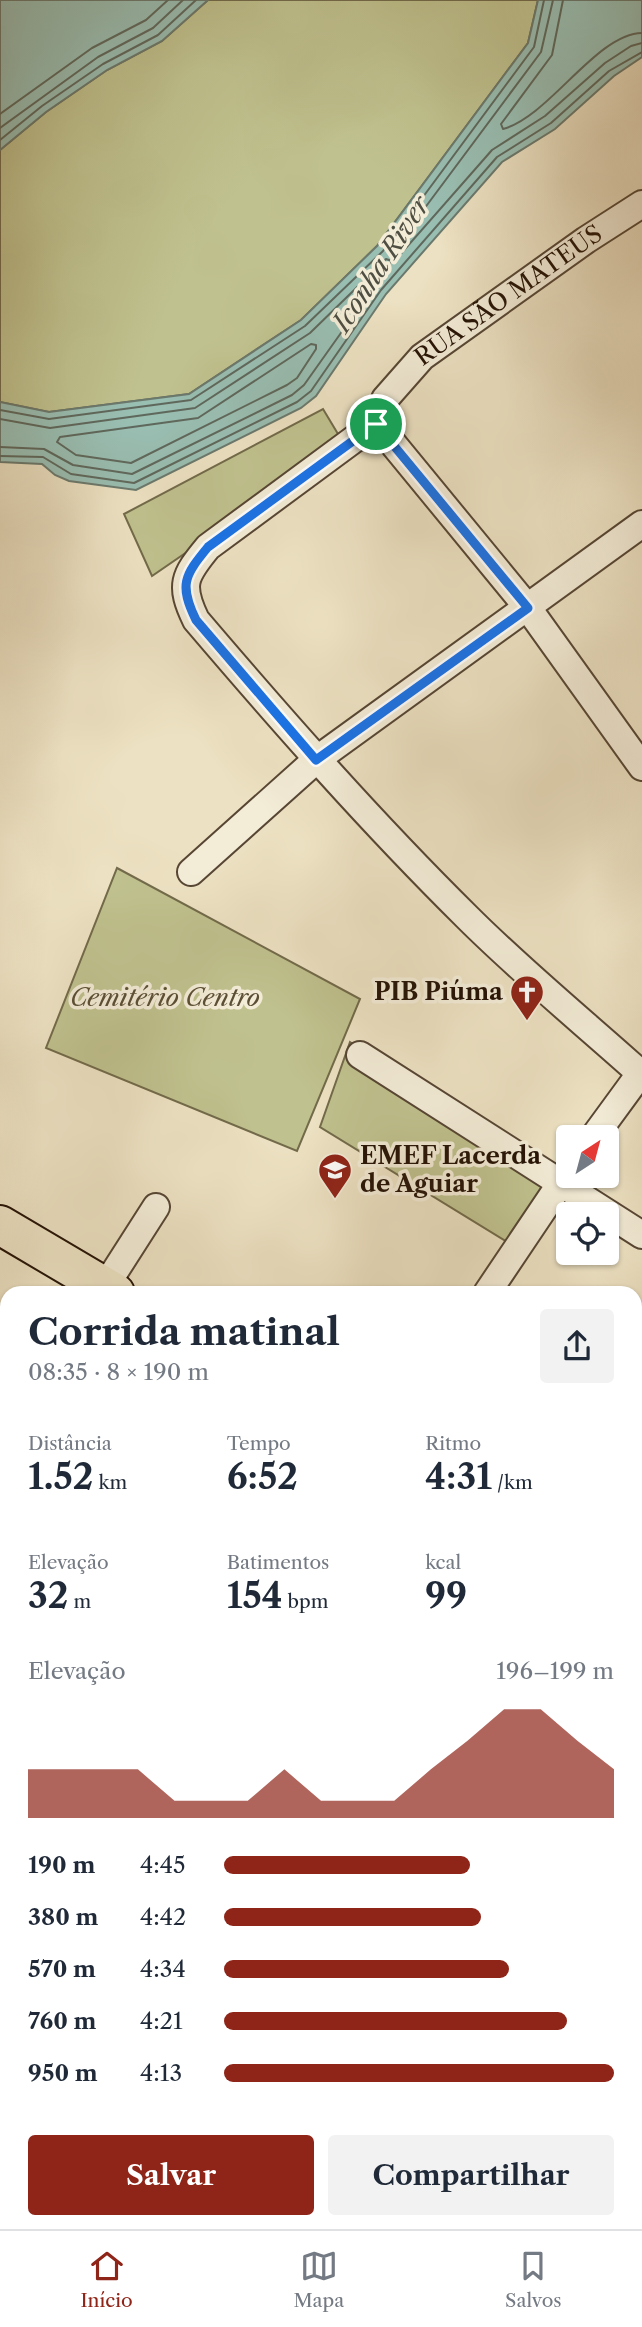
<!DOCTYPE html>
<html lang="pt">
<head>
<meta charset="utf-8">
<style>
	body { margin:0; font-family:"Libre Caslon Text",serif; background:#f2f2f3; color:#1f2937; height:100vh; display:flex; flex-direction:column; font-size:26px; white-space:nowrap }
	* { box-sizing:border-box; margin:0 }
	p { font-size:23px; color:#747a83 }
	.icon { flex:none; width:38px; height:38px; fill:none; stroke:currentColor; stroke-width:2; stroke-linecap:round; stroke-linejoin:round }
	.map { position:relative; flex:1; overflow:hidden }
	.details { position:absolute; left:0px; top:1286px; width:642px; height:943px; display:flex; flex-direction:column; background:#fff; border-radius:21px 21px 0 0; box-shadow:0 2px 5px #0004 }
	.details>* { flex:none }
	.needle { width:46px; rotate:36deg }
	.fabs { position:absolute; left:556px; top:1125px; display:grid; gap:14px }
	.fabs a { display:grid; place-items:center; width:63px; height:63px; border-radius:7px; background:#fff; box-shadow:0 2px 5px #0004; font-size:35px }
	.pin { position:absolute; display:grid; place-items:center; width:60px; height:60px; color:#fff; margin:-30px; border:4px solid #fff; border-radius:50%; box-shadow:0 2px 7px #0007 }
	.round { display:grid; place-items:center; flex:none; width:74px; height:74px; border-radius:7px; background:#f2f2f3 }
	.head { display:flex; align-items:center; justify-content:space-between; height:119px; padding:0 28px }
	h1 { font-size:38px; font-weight:700; line-height:52px }
	.figures { display:grid; grid-template-columns:repeat(3,1fr); gap:10px; height:119px; padding:7px 28px }
	.figures div { display:grid; align-content:center }
	.figures b { font-size:35px; font-weight:700 }
	.figures small { font-size:19px; font-weight:400 }
	.figures p { font-size:19px }
	.chart { height:196px; padding:14px 28px }
	.chart p { display:flex; justify-content:space-between }
	.chart svg { width:100%; height:126px; margin-top:7px; fill:#8f2418; opacity:.7 }
	.cta { display:flex; gap:14px; margin-top:auto; padding:14px 28px }
	.cta a { flex:1; height:80px; border-radius:7px; background:#8f2418; color:#fff; font-size:28px; font-weight:700; line-height:80px; text-align:center }
	.cta a+a { background:#f2f2f3; color:#1f2937 }
	ul { padding:0 28px; list-style:none; font-size:23px }
	li { display:grid; grid-template-columns:112px 84px 1fr; align-items:center; height:52px }
	li i { height:18px; border-radius:9px; background:#8f2418 }
	.tab-bar { display:flex; justify-content:space-around; align-items:center; height:98px; border-top:2px solid #e0e1e3; background:#fff; font-size:19px; color:#747a83 }
	.tab-bar a { display:grid; justify-items:center; gap:4px }
	.tab-bar .on { color:#8f2418 }
	.map>svg:first-child { display:block }
	.green { fill:#bfc18e; stroke:#726a4a; stroke-width:2 }
	.water { fill:#99beb2; stroke:#6b796d; stroke-width:2 }
	.lines { fill:none; stroke-linecap:round; stroke-linejoin:round }
	.shore { stroke:#5f685c; stroke-width:2 }
	.street-casing { stroke:#574634; stroke-width:30 }
	.secondary-casing { stroke:#251205; stroke-width:42 }
	.primary-casing { stroke:#251205; stroke-width:42 }
	.street { stroke:#f3ecd7; stroke-width:26 }
	.secondary { stroke:#f3ecd7; stroke-width:38 }
	.primary { stroke:#ece1c2; stroke-width:38 }
	.route-casing { stroke:#fff; stroke-width:14 }
	.route { stroke:#1a73e8; stroke-width:9 }
	.labels { text-anchor:middle; stroke-width:7; stroke-linejoin:round; paint-order:stroke }
	.street-label { font-size:24px; fill:#251205; stroke:#f3ecd7 }
	.poi-label { font-size:24px; font-weight:bold; fill:#251205; stroke:#f3ecd7; text-anchor:end }
	.park-label { font-size:24px; font-style:italic; fill:#5b4f35; stroke:#f3ecd7 }
	.water-label { font-size:26px; font-style:italic; fill:#4e4e42; stroke:#f3ecd7 }
</style>
</head>
<body>
<div class="map">
<svg width="642" height="2229" viewBox="0 0 642 2229">
	<rect width="100%" height="100%" fill="#ece1c2"/>
	<filter id="stains"><feTurbulence type="fractalNoise" baseFrequency=".00286" numOctaves="4"/><feColorMatrix values="0 0 0 0 .2 0 0 0 0 .09 0 0 0 0 .02 0 0 0 .5 -.17"/></filter>
	<radialGradient id="worn" r=".72"><stop offset=".6" stop-color="#630" stop-opacity="0"/><stop offset="1" stop-color="#630" stop-opacity=".3"/></radialGradient>
	<g class="green">
		<path d="M208 0H538L528 43 377 246 301 320 189 394 49 412 0 402V150L46 112 107 70 162 41Z"/>
		<path d="M323 409 344 444 152 576 124 514Z"/>
		<path d="M117 868 360 999 297 1151 46 1048Z"/>
		<path d="M350 1042 552 1172 509 1243 320 1127Z"/>
	</g>
	<g class="water">
		<path d="M0 0H208L162 41 107 70 46 112 0 150Z"/>
		<path d="M538 0H642V57L614 76 555 129 502 162 386 294 316 396 301 408 136 490 69 481 55 475 42 464 0 462V402L49 412 189 394 301 320 377 246 528 43Z"/>
	</g>
	<g class="lines">
		<g class="shore">
			<path d="M553 0 541 52 392 252 393 258 398 257 492 150 545 116 605 63 631 46 642 43"/>
			<path d="M563 0 552 55 501 124 503 129C550 116 596 34 642 33"/>
			<path d="M0 114 92 48 146 20 168 0"/>
			<path d="M0 128 98 57 153 28 183 0"/>
			<path d="M0 140 42 106 103 64 158 35 196 0"/>
			<path d="M311 344 316 345V349L297 378 287 385 131 463 76 455 57 442 60 437 198 418Z"/>
			<path d="M0 410 49 419 191 400 305 326 383 251 534 47 544 0"/>
			<path d="M0 419 50 428 195 408 310 333 386 259 392 261 304 385 292 395 132 474 73 465 44 449 0 447"/>
			<path d="M0 456 43 457 71 474 134 483 297 402 311 391 381 290 497 157 551 123 609 71 642 52"/>
		</g>
		<g class="street-casing">
			<g id="street">
				<path d="M376 423 528 608 642 767"/>
				<path d="M191 872 316 760 642 524"/>
				<path d="M360 1055 642 1235"/>
				<path id="s1" d="M640 1073C582 1021 522 972 467 917 371 822 283 722 196 620 179 585 184 576 208 547L376 423 385 399 422 357 586 240 642 204"/>
				<path d="M593 1138 642 1071"/>
				<path d="M101 1293 156 1207"/>
				<path d="M487 1293 569 1171"/>
				<path d="M0 1446 7 1435"/>
				<path d="M0 1661 7 1666"/>
				<path d="M0 2043 7 2032"/>
				<path d="M635 2058 642 2062"/>
			</g>
		</g>
		<g class="secondary-casing">
			<g id="secondary">
				<path d="M635 1664 642 1653"/>
				<path d="M274 2229 278 2222"/>
			</g>
		</g>
		<g class="primary-casing">
			<g id="primary">
				<path d="M0 1225 115 1293"/>
				<path d="M635 1622 642 1627"/>
				<path d="M0 2177 7 2182"/>
				<path d="M72 2222 82 2229"/>
			</g>
		</g>
		<use href="#street" class="street"/>
		<use href="#secondary" class="secondary"/>
		<use href="#primary" class="primary"/>
	</g>
	<g class="lines">
		<g class="route-casing">
			<path id="route" d="M376 424 528 608 316 760 196 620C179 585 184 576 208 547Z"/>
		</g>
		<use href="#route" class="route"/>
	</g>
	<defs>
		<g id="church-pin" transform="scale(1.75)"><path d="M0 17L-7.5 6A9.5 9.5 0 1 1 7.5 6Z" fill="#8f2418" stroke="#f3ecd7"/><path d="M-1.2-6h2.4v3.5h3.3v2.4h-3.3V6h-2.4V-.1h-3.3v-2.4h3.3Z" fill="#fff"/></g>
		<g id="school-pin" transform="scale(1.75)"><path d="M0 17L-7.5 6A9.5 9.5 0 1 1 7.5 6Z" fill="#8f2418" stroke="#f3ecd7"/><path d="M0-5L7-2L0 1L-7-2ZM-4 1L0 2.5L4 1V4Q0 6-4 4Z" fill="#fff"/></g>
	</defs>
	<g fill-rule="evenodd">
		<use href="#church-pin" x="527" y="992"/>
		<use href="#school-pin" x="335" y="1170"/>
	</g>
	<g class="labels">
		<g class="street-label">
			<text dy="8" stroke="none"><textPath href="#s1" startOffset="1113">RUA SÃO MATEUS</textPath></text>
		</g>
		<g class="poi-label">
			<text x="503" y="1000">PIB Piúma</text>
			<text x="360" y="1164" text-anchor="start">EMEF Lacerda<tspan x="360" dy="28">de Aguiar</tspan></text>
		</g>
		<g class="park-label">
			<text x="165" y="1006">Cemitério Centro</text>
		</g>
		<g class="water-label">
			<text transform="translate(381 264) rotate(-57)" y="9">Iconha River</text>
		</g>
	</g>
	<rect width="100%" height="100%" filter="url(#stains)"/>
	<rect width="100%" height="100%" fill="url(#worn)"/>
</svg>
<div class="fabs">
<a><svg class="needle" viewBox="-14 -14 28 28"><path d="M0-13l5 13h-10z" fill="#e53935"/><path d="M0 13l5-13h-10z" fill="#747a83"/></svg></a>
<a><svg class="icon" aria-label="locate" viewBox="0 0 24 24"><circle cx="12" cy="12" r="6"/><path d="M12 2v4M12 18v4M2 12h4M18 12h4"/></svg></a>
</div>
<div class="pin" style="left:376px;top:424px;background:#1e9e55"><svg class="icon" aria-label="arrive" viewBox="0 0 24 24"><path d="M6 21V4h12l-3 4 3 4H6"/></svg></div>
<section class="details">
<div class="head"><div><h1>Corrida matinal</h1><p>08:35 · 8 × 190 m</p></div><a class="round"><svg class="icon" aria-label="share" viewBox="0 0 24 24"><path d="M12 15V3M7 8l5-5 5 5M5 13v7h14v-7"/></svg></a></div>
<div class="figures">
<div><p>Distância</p><b>1.52<small> km</small></b></div>
<div><p>Tempo</p><b>6:52</b></div>
<div><p>Ritmo</p><b>4:31<small> /km</small></b></div>
</div>
<div class="figures">
<div><p>Elevação</p><b>32<small> m</small></b></div>
<div><p>Batimentos</p><b>154<small> bpm</small></b></div>
<div><p>kcal</p><b>99</b></div>
</div>
<div class="chart"><p><span>Elevação</span>196–199 m</p>
<svg viewBox="0 0 160 44" preserveAspectRatio="none"><path d="M0 44V27L10 27L20 27L30 27L40 38L50 38L60 38L70 27L80 38L90 38L100 38L110 27L120 17L130 6L140 6L150 17L160 27V44z"/></svg>
</div>
<ul>
<li><b>190 m</b>4:45<i style="width:63%"></i></li>
<li><b>380 m</b>4:42<i style="width:66%"></i></li>
<li><b>570 m</b>4:34<i style="width:73%"></i></li>
<li><b>760 m</b>4:21<i style="width:88%"></i></li>
<li><b>950 m</b>4:13<i style="width:100%"></i></li>
</ul>
<div class="cta"><a>Salvar</a><a>Compartilhar</a></div>
</section>
</div>
<nav class="tab-bar">
<a class="on"><svg class="icon" aria-label="home" viewBox="0 0 24 24"><path d="M3 11l9-7 9 7M6 9v11h12V9"/></svg>Início</a>
<a><svg class="icon" aria-label="map" viewBox="0 0 24 24"><path d="M3 6l6-2 6 2 6-2v14l-6 2-6-2-6 2zM9 4v14M15 6v14"/></svg>Mapa</a>
<a><svg class="icon" aria-label="saved" viewBox="0 0 24 24"><path d="M7 4h10v16l-5-4-5 4z"/></svg>Salvos</a>
</nav>
</body>
</html>
